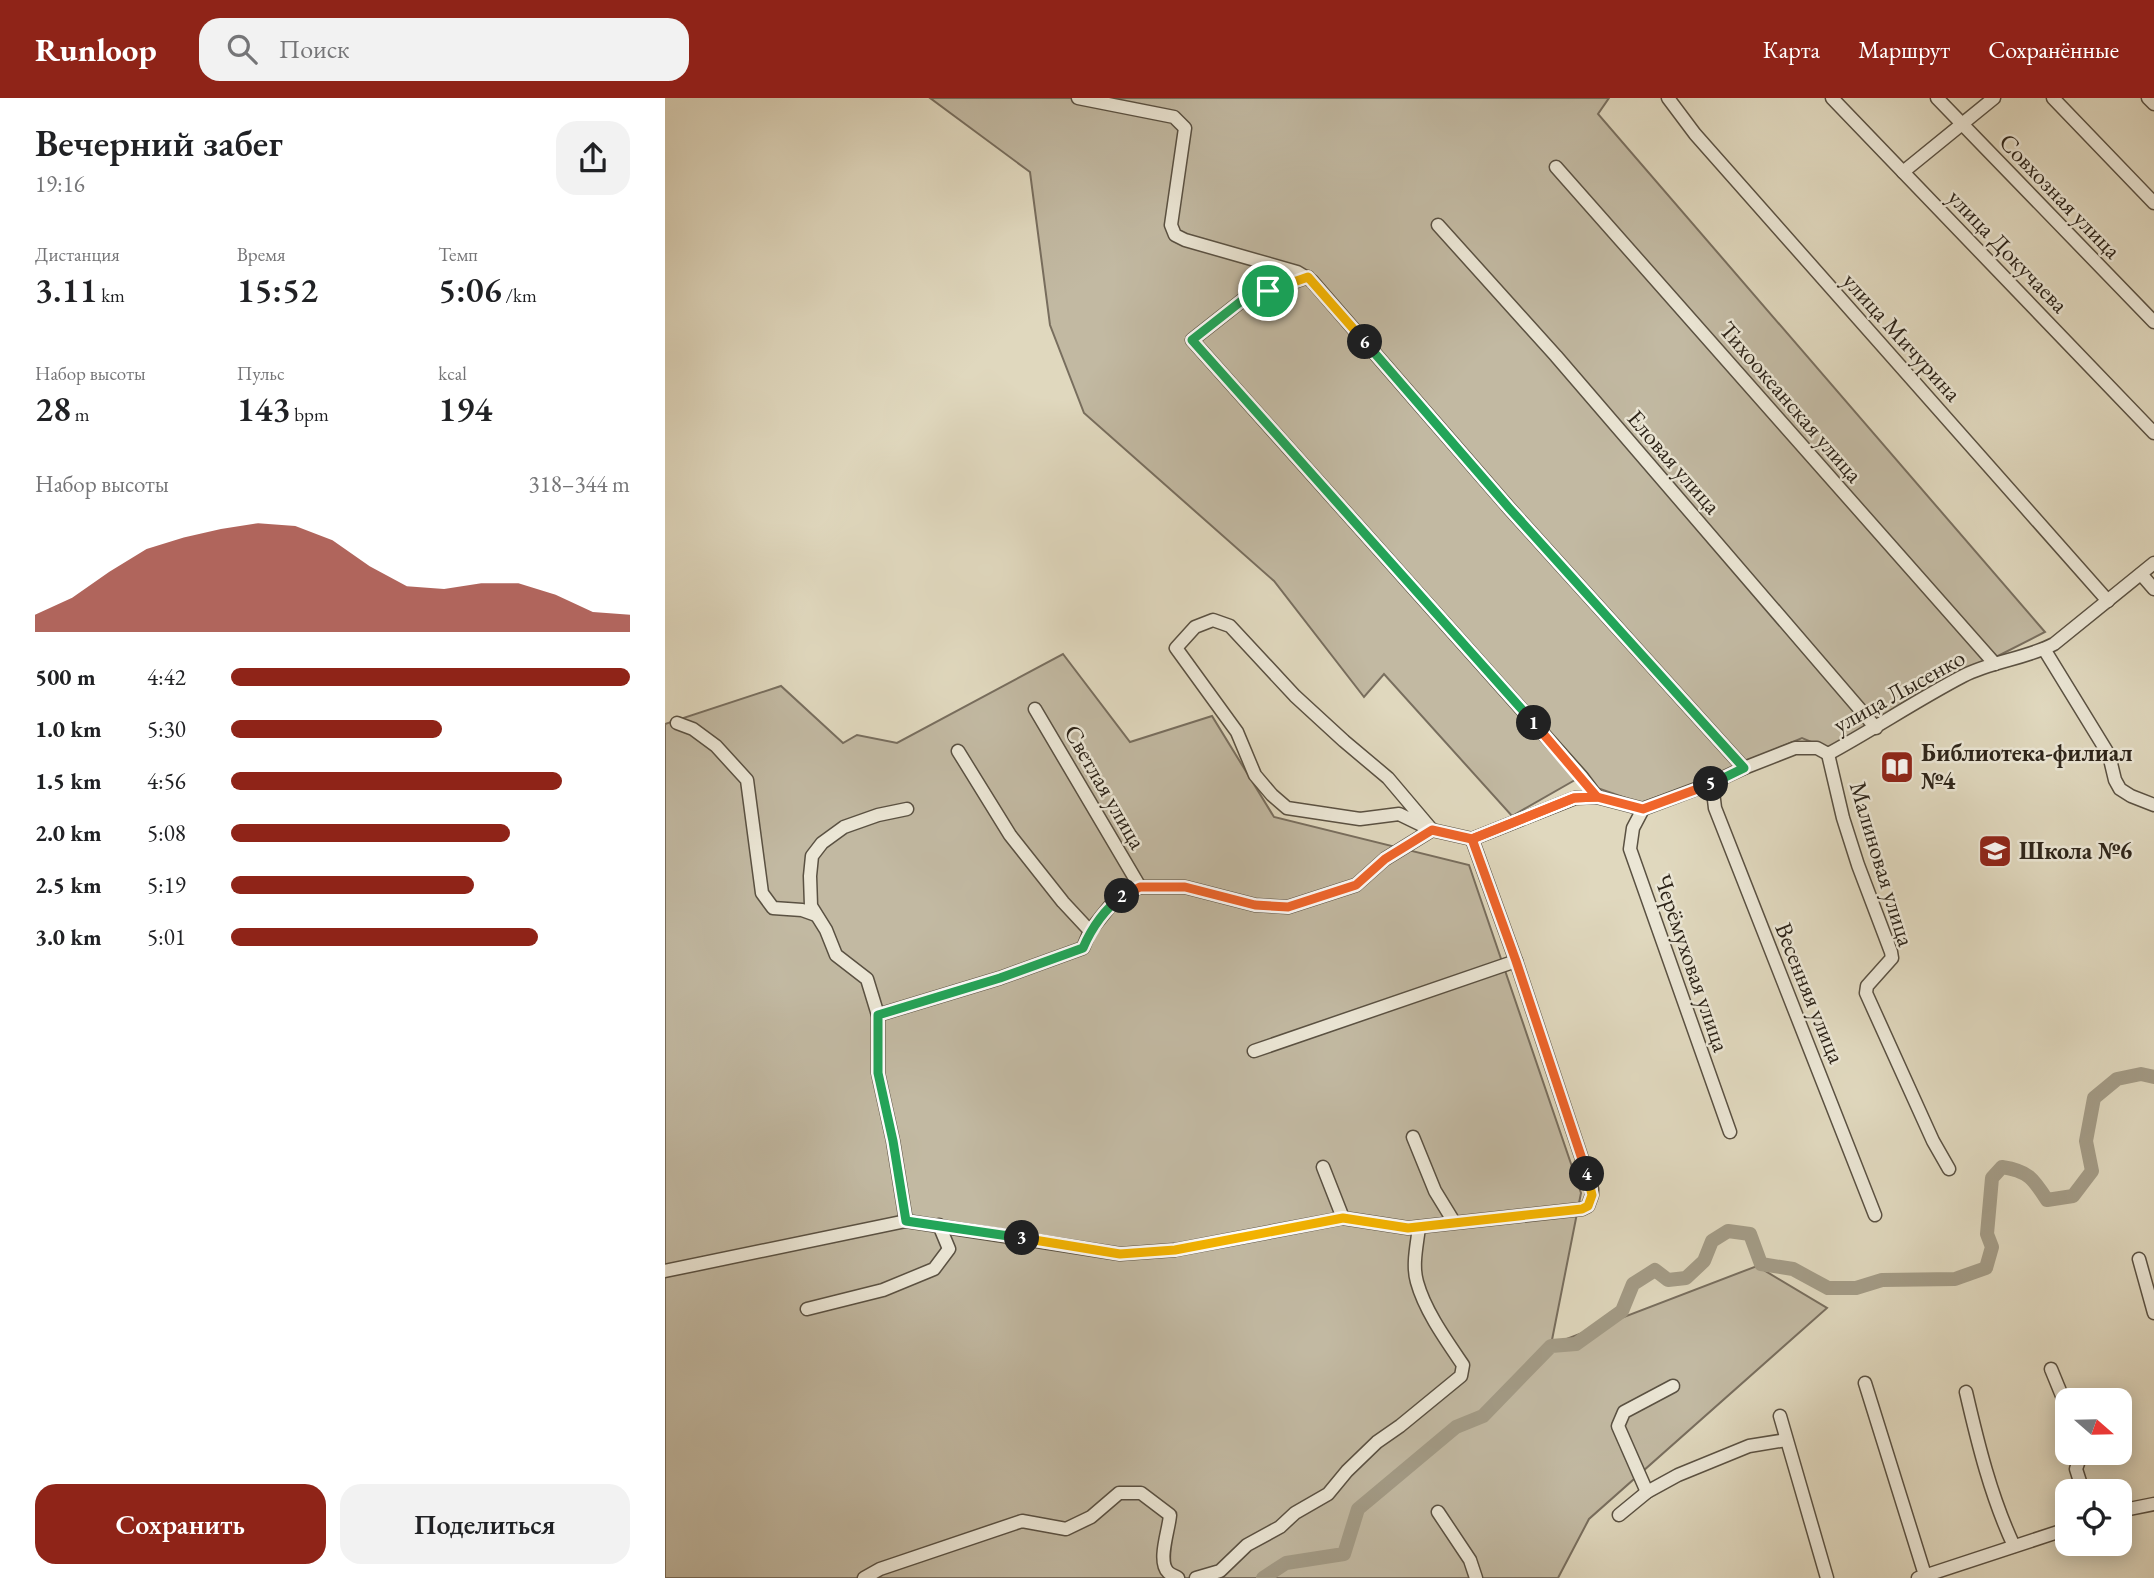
<!DOCTYPE html>
<html lang="ru">
<head>
<meta charset="utf-8">
<style>
	body { margin:0; font-family:"EB Garamond",serif; background:#f2f2f2; color:#202124; height:100vh; display:flex; flex-direction:column; font-size:26px; white-space:nowrap }
	* { box-sizing:border-box; margin:0 }
	p { font-size:23px; color:#757577 }
	.icon { flex:none; width:38px; height:38px; fill:none; stroke:currentColor; stroke-width:2; stroke-linecap:round; stroke-linejoin:round }
	.map { position:relative; flex:1; overflow:hidden }
	.sheet { display:flex; flex-direction:column; background:#fff; width:665px }
	.sheet>* { flex:none }
	.needle { width:46px; rotate:110deg }
	.buttons { position:absolute; left:1390px; top:1290px; display:grid; gap:14px }
	.buttons a { display:grid; place-items:center; width:77px; height:77px; border-radius:14px; background:#fff; box-shadow:0 4px 18px #0003; font-size:35px }
	.pin { position:absolute; display:grid; place-items:center; width:60px; height:60px; color:#fff; margin:-30px; border:4px solid #fff; border-radius:50%; box-shadow:0 2px 7px #0007 }
	.km { position:absolute; width:35px; height:35px; margin:-18px; border-radius:50%; background:#222; color:#fff; font-size:19px; line-height:35px; text-align:center }
	.round { display:grid; place-items:center; flex:none; width:74px; height:74px; border-radius:21px; background:#f2f2f2 }
	.headline { display:flex; align-items:center; justify-content:space-between; height:119px; padding:0 35px }
	h1 { font-size:38px; font-weight:600; line-height:52px }
	.figures { display:grid; grid-template-columns:repeat(3,1fr); gap:10px; height:119px; padding:7px 35px }
	.figures div { display:grid; align-content:center }
	.figures b { font-size:35px; font-weight:600 }
	.figures small { font-size:19px; font-weight:400 }
	.figures p { font-size:19px }
	.chart { height:196px; padding:14px 35px }
	.chart p { display:flex; justify-content:space-between }
	.chart svg { width:100%; height:126px; margin-top:7px; fill:#8f2418; opacity:.7 }
	.button { display:flex; gap:14px; margin-top:auto; padding:14px 35px }
	.button a { flex:1; height:80px; border-radius:21px; background:#8f2418; color:#fff; font-size:28px; font-weight:600; line-height:80px; text-align:center }
	.button a+a { background:#f2f2f2; color:#202124 }
	ul { padding:0 35px; list-style:none; font-size:23px }
	li { display:grid; grid-template-columns:112px 84px 1fr; align-items:center; height:52px }
	li i { height:18px; border-radius:9px; background:#8f2418 }
	header { display:flex; align-items:center; gap:42px; box-sizing:border-box; height:98px; padding:0 35px; background:#8f2418; color:#fff }
	header strong { font-size:33px }
	nav { display:flex; gap:38px; margin-inline-start:auto; font-size:24px }
	.search { width:490px; height:63px; background:#f2f2f2; display:flex; align-items:center; gap:18px; box-sizing:border-box; padding:0 24px; border-radius:21px; color:#757577; font-size:26px }
	main { display:flex; flex:1; min-height:0 }
	.map>svg:first-child { display:block }
	.green { fill:#c2b9a2; stroke:#786e5e; stroke-width:2 }
	.lines { fill:none; stroke-linecap:round; stroke-linejoin:round }
	.river { stroke:#a39b86; stroke-width:14 }
	.minor-casing { stroke:#5a5142; stroke-width:15 }
	.minor { stroke:#ebe6d5; stroke-width:12 }
	.split-1-casing { stroke:#fff; stroke-width:14 }
	.split-2-casing { stroke:#fff; stroke-width:14 }
	.split-3-casing { stroke:#fff; stroke-width:14 }
	.split-4-casing { stroke:#fff; stroke-width:14 }
	.split-5-casing { stroke:#fff; stroke-width:14 }
	.split-6-casing { stroke:#fff; stroke-width:14 }
	.split-7-casing { stroke:#fff; stroke-width:14 }
	.split-1 { stroke:#22a559; stroke-width:9 }
	.split-2 { stroke:#f0652b; stroke-width:9 }
	.split-3 { stroke:#22a559; stroke-width:9 }
	.split-4 { stroke:#f5b400; stroke-width:9 }
	.split-5 { stroke:#f0652b; stroke-width:9 }
	.split-6 { stroke:#22a559; stroke-width:9 }
	.split-7 { stroke:#f5b400; stroke-width:9 }
	.labels { text-anchor:middle; stroke-width:5; stroke-linejoin:round; paint-order:stroke }
	.street-label { font-size:24px; fill:#2d2419; stroke:#ebe6d5 }
	.poi-label { font-size:24px; font-weight:bold; fill:#2d2419; stroke:#ebe6d5; text-anchor:start }
</style>
</head>
<body>
<header>
<strong>Runloop</strong>
<div class="search"><svg class="icon" aria-label="search" viewBox="0 0 24 24"><circle cx="10" cy="10" r="6"/><path d="M15 15l6 6"/></svg>Поиск</div>
<nav><a>Карта</a><a>Маршрут</a><a>Сохранённые</a></nav>
</header>
<main>
<section class="sheet">
<div class="headline"><div><h1>Вечерний забег</h1><p>19:16</p></div><a class="round"><svg class="icon" aria-label="share" viewBox="0 0 24 24"><path d="M12 15V3M7 8l5-5 5 5M5 13v7h14v-7"/></svg></a></div>
<div class="figures">
<div><p>Дистанция</p><b>3.11<small> km</small></b></div>
<div><p>Время</p><b>15:52</b></div>
<div><p>Темп</p><b>5:06<small> /km</small></b></div>
</div>
<div class="figures">
<div><p>Набор высоты</p><b>28<small> m</small></b></div>
<div><p>Пульс</p><b>143<small> bpm</small></b></div>
<div><p>kcal</p><b>194</b></div>
</div>
<div class="chart"><p><span>Набор высоты</span>318–344 m</p>
<svg viewBox="0 0 160 44" preserveAspectRatio="none"><path d="M0 44V38L10 32L20 23L30 15L40 11L50 8L60 6L70 7L80 12L90 21L100 28L110 29L120 27L130 27L140 31L150 37L160 38V44z"/></svg>
</div>
<ul>
<li><b>500 m</b>4:42<i style="width:100%"></i></li>
<li><b>1.0 km</b>5:30<i style="width:53%"></i></li>
<li><b>1.5 km</b>4:56<i style="width:83%"></i></li>
<li><b>2.0 km</b>5:08<i style="width:70%"></i></li>
<li><b>2.5 km</b>5:19<i style="width:61%"></i></li>
<li><b>3.0 km</b>5:01<i style="width:77%"></i></li>
</ul>
<div class="button"><a>Сохранить</a><a>Поделиться</a></div>
</section>
<div class="map">
<svg width="1489" height="1480" viewBox="0 0 1489 1480">
	<rect width="100%" height="100%" fill="#e0d8be"/>
	<filter id="stains"><feTurbulence type="fractalNoise" baseFrequency=".00286" numOctaves="4"/><feColorMatrix values="0 0 0 0 .2 0 0 0 0 .09 0 0 0 0 .02 0 0 0 .5 -.17"/></filter>
	<radialGradient id="worn" r=".72"><stop offset=".6" stop-color="#630" stop-opacity="0"/><stop offset="1" stop-color="#630" stop-opacity=".3"/></radialGradient>
	<g class="green">
		<path d="M265 0H944L933 16 1380 534 1325 562 1168 653 1137 640 1026 687 975 705 910 682 847 718 719 576 699 599 609 483 419 315 385 227 365 74Z"/>
		<path d="M398 556 465 644 547 618 609 719 804 767 916 1095 886 1247 1092 1168 1162 1210 924 1421 893 1480H0V626L116 588 178 645 192 637 232 645Z"/>
	</g>
	<g class="lines">
		<path class="river" d="M598 1480 621 1465 679 1456 693 1411 791 1329 818 1318 886 1248 911 1246 957 1213 968 1186 990 1172 1003 1182 1021 1180 1039 1163 1047 1143 1063 1133 1085 1136 1096 1166 1128 1171 1163 1190H1191L1217 1182 1290 1181 1321 1170 1327 1149 1322 1136 1327 1080 1337 1069C1363 1073 1368 1080 1382 1102L1408 1098 1427 1073 1421 1043 1429 1000 1452 981 1476 976 1489 979"/>
		<g class="minor-casing">
			<g id="minor">
				<path d="M413 0 509 19 520 30 506 127 510 137 520 142 632 174 647 183 844 410 1079 670"/>
				<path d="M1003 0 1030 36 1443 503"/>
				<path d="M1167 0 1489 335"/>
				<path d="M1272 0 1489 224"/>
				<path d="M1388 0 1489 105"/>
				<path d="M1483 0 1489 6"/>
				<path d="M891 69 1330 566"/>
				<path d="M1238 74 1329 0"/>
				<path d="M773 127 891 258 1211 630"/>
				<path d="M643 179 603 193 584 197 527 242 917 679 932 699"/>
				<path d="M1476 476 1489 491"/>
				<path d="M548 522 565 528 630 598 679 643 723 680 767 732 734 716 695 721 622 710 607 697 590 677 572 634 511 550 530 529Z"/>
				<path d="M1379 551 1444 657 1450 682 1455 691 1466 698 1489 707"/>
				<path d="M370 611 475 789"/>
				<path d="M12 625 28 631 51 648 82 682 97 795 108 810 137 812 151 817"/>
				<path d="M293 653 345 737 398 804 425 833"/>
				<path d="M1163 656 1178 720 1193 767 1226 854 1227 860 1202 888 1201 895 1268 1043 1284 1071"/>
				<path d="M1047 685 1050 710 1210 1117"/>
				<path d="M978 711 968 730 965 751 1065 1034"/>
				<path d="M213 917 335 880 418 850 425 833 445 808 462 795 475 789H520L590 807 623 809 691 787 720 761 767 732 807 741"/>
				<path d="M589 953 851 863"/>
				<path d="M748 1039 770 1093 789 1124"/>
				<path d="M658 1069 678 1120"/>
				<path d="M241 1123 228 1043 213 975V917L202 881 171 857 161 832 146 808 145 778 147 758 157 745 179 729 213 717 242 711"/>
				<path d="M1474 1161 1489 1215"/>
				<path d="M0 1173 241 1123 455 1156 510 1152 678 1120 743 1130 917 1111 923 1108 927 1097V1091L851 863 807 741 910 700 932 699 978 711 1047 685 1079 670 1130 650H1152L1163 656C1209 631 1252 602 1298 578 1327 563 1360 561 1389 546L1489 465"/>
				<path d="M142 1211 218 1192 269 1171 284 1151 274 1127"/>
				<path d="M1386 1271 1402 1310"/>
				<path d="M1200 1285 1260 1477"/>
				<path d="M1301 1294C1313 1346 1326 1399 1349 1448"/>
				<path d="M1115 1318 1162 1480"/>
				<path d="M1417 1354 1411 1371 1418 1393"/>
				<path d="M982 1394 953 1328 959 1314 1008 1288"/>
				<path d="M1454 1413 1489 1406"/>
				<path d="M773 1414 805 1462 811 1480"/>
				<path d="M954 1417 982 1394 1013 1377 1084 1348 1121 1342"/>
				<path d="M199 1480 215 1471 357 1423 401 1431 426 1419 454 1395H476L505 1417C504 1432 492 1463 503 1474 506 1477 510 1478 513 1480"/>
				<path d="M531 1480 555 1473 582 1447 615 1429 630 1415 663 1396 682 1373 712 1344 735 1328 796 1278 798 1267C781 1242 760 1213 752 1184 747 1167 752 1147 754 1129"/>
				<path d="M1253 1480 1402 1431"/>
			</g>
		</g>
		<use href="#minor" class="minor"/>
	</g>
	<g class="lines">
		<g class="split-1-casing">
			<path id="split-1" d="M603 193 584 197 527 242 869 625"/>
		</g>
		<g class="split-2-casing">
			<path id="split-2" d="M457 798 475 789H520L590 807 623 809 691 787 720 761 767 732 807 741 909 700 932 699 869 625"/>
		</g>
		<g class="split-3-casing">
			<path id="split-3" d="M357 1140 241 1123 228 1043 213 975V917L335 880 418 850C427 829 439 812 457 798"/>
		</g>
		<g class="split-4-casing">
			<path id="split-4" d="M357 1140 455 1156 510 1152 678 1120 743 1130 917 1111 923 1108 927 1097 922 1076"/>
		</g>
		<g class="split-5-casing">
			<path id="split-5" d="M922 1076 851 863 807 741 909 700 932 699 978 711 1046 686"/>
		</g>
		<g class="split-6-casing">
			<path id="split-6" d="M700 244 844 410 1079 670 1046 686"/>
		</g>
		<g class="split-7-casing">
			<path id="split-7" d="M603 193 643 179 700 244"/>
		</g>
		<use href="#split-1" class="split-1"/>
		<use href="#split-2" class="split-2"/>
		<use href="#split-3" class="split-3"/>
		<use href="#split-4" class="split-4"/>
		<use href="#split-5" class="split-5"/>
		<use href="#split-6" class="split-6"/>
		<use href="#split-7" class="split-7"/>
	</g>
	<defs>
		<g id="library-square" transform="scale(1.75)"><rect x="-9" y="-9" width="18" height="18" rx="4" fill="#8f2418" stroke="#ebe6d5"/><path d="M-6-4Q-3-5.5-.7-3.5V5Q-3 3-6 4ZM6-4Q3-5.5 .7-3.5V5Q3 3 6 4Z" fill="#fff"/></g>
		<g id="school-square" transform="scale(1.75)"><rect x="-9" y="-9" width="18" height="18" rx="4" fill="#8f2418" stroke="#ebe6d5"/><path d="M0-5L7-2L0 1L-7-2ZM-4 1L0 2.5L4 1V4Q0 6-4 4Z" fill="#fff"/></g>
	</defs>
	<g fill-rule="evenodd">
		<use href="#library-square" x="1232" y="669"/>
		<use href="#school-square" x="1330" y="753"/>
	</g>
	<g class="labels">
		<g class="street-label">
			<text transform="translate(1395 98) rotate(46)" y="8">Совхозная улица</text>
			<text transform="translate(1343 153) rotate(46)" y="8">улица Докучаева</text>
			<text transform="translate(1237 239) rotate(48)" y="8">улица Мичурина</text>
			<text transform="translate(1126 304) rotate(49)" y="8">Тихоокеанская улица</text>
			<text transform="translate(1009 364) rotate(49)" y="8">Еловая улица</text>
			<text transform="translate(1234 593) rotate(-29)" y="8">улица Лысенко</text>
			<text transform="translate(440 689) rotate(60)" y="8">Светлая улица</text>
			<text transform="translate(1217 766) rotate(73)" y="8">Малиновая улица</text>
			<text transform="translate(1027 865) rotate(71)" y="8">Черёмуховая улица</text>
			<text transform="translate(1145 895) rotate(68)" y="8">Весенняя улица</text>
		</g>
		<g class="poi-label">
			<text x="1256" y="663">Библиотека-филиал<tspan x="1256" dy="28">№4</tspan></text>
			<text x="1354" y="761">Школа №6</text>
		</g>
	</g>
	<rect width="100%" height="100%" filter="url(#stains)"/>
	<rect width="100%" height="100%" fill="url(#worn)"/>
</svg>
<div class="buttons">
<a><svg class="needle" viewBox="-14 -14 28 28"><path d="M0-13l5 13h-10z" fill="#e53935"/><path d="M0 13l5-13h-10z" fill="#757577"/></svg></a>
<a><svg class="icon" aria-label="locate" viewBox="0 0 24 24"><circle cx="12" cy="12" r="6"/><path d="M12 2v4M12 18v4M2 12h4M18 12h4"/></svg></a>
</div>
<div class="pin" style="left:603px;top:193px;background:#1e9e55"><svg class="icon" aria-label="arrive" viewBox="0 0 24 24"><path d="M6 21V4h12l-3 4 3 4H6"/></svg></div>
<b class="km" style="left:869px;top:625px">1</b>
<b class="km" style="left:457px;top:798px">2</b>
<b class="km" style="left:357px;top:1140px">3</b>
<b class="km" style="left:922px;top:1076px">4</b>
<b class="km" style="left:1046px;top:686px">5</b>
<b class="km" style="left:700px;top:244px">6</b>
</div>
</main>
</body>
</html>
